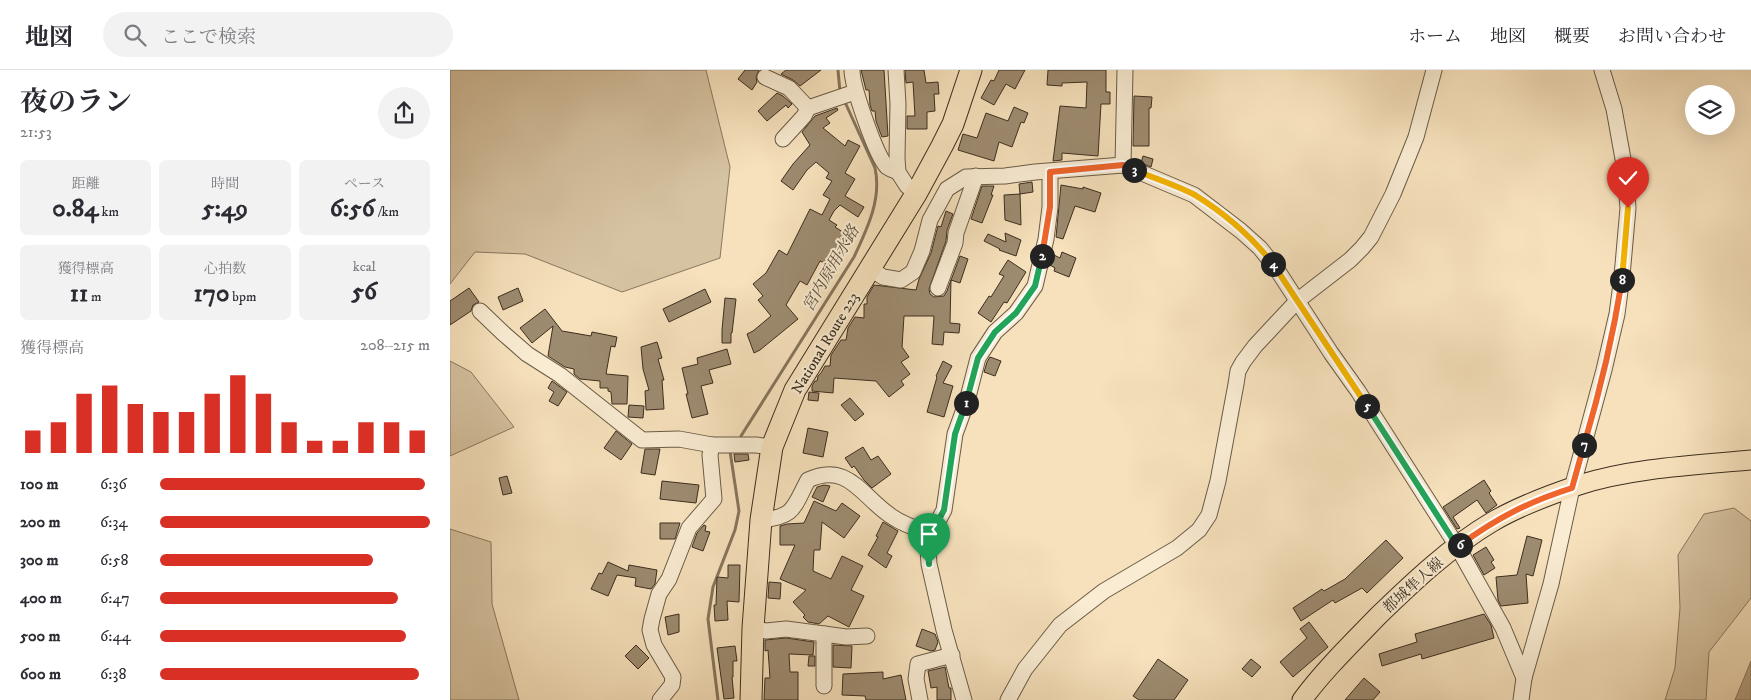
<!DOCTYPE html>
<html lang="ja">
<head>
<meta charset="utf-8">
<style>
	body { margin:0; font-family:"IM FELL DW Pica","Noto Serif JP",serif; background:#f2f2f3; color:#2b2b33; height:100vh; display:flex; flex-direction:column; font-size:19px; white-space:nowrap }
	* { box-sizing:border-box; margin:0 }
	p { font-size:16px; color:#7c7c81 }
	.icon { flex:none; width:28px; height:28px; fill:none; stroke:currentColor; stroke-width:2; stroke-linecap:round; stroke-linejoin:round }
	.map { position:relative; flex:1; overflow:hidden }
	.details { display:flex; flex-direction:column; background:#fff; width:450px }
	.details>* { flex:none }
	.controls { position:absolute; left:1235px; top:15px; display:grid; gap:10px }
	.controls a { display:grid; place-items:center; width:50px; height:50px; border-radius:50%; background:#fff; box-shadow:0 5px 20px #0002; font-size:25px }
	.pin { position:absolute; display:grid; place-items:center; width:42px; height:42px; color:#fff; margin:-51px -21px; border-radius:50% 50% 50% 0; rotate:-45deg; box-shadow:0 0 5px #0007 }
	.pin .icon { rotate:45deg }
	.km { position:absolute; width:25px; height:25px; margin:-12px; border-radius:50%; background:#222; color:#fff; font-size:14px; line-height:25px; text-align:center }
	.round { display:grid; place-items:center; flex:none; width:52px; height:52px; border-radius:26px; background:#f2f2f3 }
	.overview { display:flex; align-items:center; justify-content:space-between; height:85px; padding:0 20px }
	h1 { font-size:28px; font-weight:700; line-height:38px }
	.metrics { display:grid; grid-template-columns:repeat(3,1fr); gap:8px; height:85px; padding:5px 20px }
	.metrics div { display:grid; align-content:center; border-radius:8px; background:#f2f2f3; text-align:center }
	.metrics b { font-size:25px; font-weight:700 }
	.metrics small { font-size:14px; font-weight:400 }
	.metrics p { font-size:14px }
	.chart { height:140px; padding:10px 20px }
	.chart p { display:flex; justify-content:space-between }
	.chart svg { width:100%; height:90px; margin-top:5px; stroke:#d93025; stroke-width:6 }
	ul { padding:0 20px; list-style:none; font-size:16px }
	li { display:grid; grid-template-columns:80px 60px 1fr; align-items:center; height:38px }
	li i { height:12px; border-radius:6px; background:#d93025 }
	header { display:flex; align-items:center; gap:30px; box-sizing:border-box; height:70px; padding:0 25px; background:#fff; border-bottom:1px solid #e1e1e2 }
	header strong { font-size:24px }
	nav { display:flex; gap:28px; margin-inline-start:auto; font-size:18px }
	.search { width:350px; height:45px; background:#f2f2f3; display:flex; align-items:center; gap:12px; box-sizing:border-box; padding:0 18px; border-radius:28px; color:#7c7c81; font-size:19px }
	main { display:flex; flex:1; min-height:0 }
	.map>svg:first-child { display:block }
	.green { fill:#d6c3a1; stroke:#897860 }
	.water { fill:#b7a486; stroke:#86755c }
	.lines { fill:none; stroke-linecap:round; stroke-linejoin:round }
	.stream { stroke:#86755c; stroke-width:3 }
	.building { fill:#9d8b70; stroke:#3c2e1e }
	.minor-casing { stroke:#6a5b46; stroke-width:17 }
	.major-casing { stroke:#3c2e1e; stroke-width:21 }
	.highway-casing { stroke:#3c2e1e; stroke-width:23 }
	.minor { stroke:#f9ecd3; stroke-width:15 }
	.major { stroke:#f6e1bc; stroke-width:19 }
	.highway { stroke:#f6e1bc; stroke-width:21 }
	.split-1-casing { stroke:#fff; stroke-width:10 }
	.split-2-casing { stroke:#fff; stroke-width:10 }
	.split-3-casing { stroke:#fff; stroke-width:10 }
	.split-4-casing { stroke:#fff; stroke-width:10 }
	.split-5-casing { stroke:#fff; stroke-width:10 }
	.split-6-casing { stroke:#fff; stroke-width:10 }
	.split-7-casing { stroke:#fff; stroke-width:10 }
	.split-8-casing { stroke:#fff; stroke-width:10 }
	.split-9-casing { stroke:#fff; stroke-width:10 }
	.split-1 { stroke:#22a559; stroke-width:6 }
	.split-2 { stroke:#22a559; stroke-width:6 }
	.split-3 { stroke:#f0652b; stroke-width:6 }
	.split-4 { stroke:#f5b400; stroke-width:6 }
	.split-5 { stroke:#f5b400; stroke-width:6 }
	.split-6 { stroke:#22a559; stroke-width:6 }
	.split-7 { stroke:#f0652b; stroke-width:6 }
	.split-8 { stroke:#f0652b; stroke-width:6 }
	.split-9 { stroke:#f5b400; stroke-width:6 }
	.labels { text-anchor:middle; stroke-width:4; stroke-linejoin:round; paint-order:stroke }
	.street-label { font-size:15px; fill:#3c2e1e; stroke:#f9ecd3 }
	.water-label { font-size:16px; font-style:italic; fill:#61513d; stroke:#f9ecd3 }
</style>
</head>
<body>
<header>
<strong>地図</strong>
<div class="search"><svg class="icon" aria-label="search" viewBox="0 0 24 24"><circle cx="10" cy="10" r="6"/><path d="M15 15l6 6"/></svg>ここで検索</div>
<nav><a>ホーム</a><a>地図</a><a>概要</a><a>お問い合わせ</a></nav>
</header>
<main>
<section class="details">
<div class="overview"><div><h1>夜のラン</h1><p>21:53</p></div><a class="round"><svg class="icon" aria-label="share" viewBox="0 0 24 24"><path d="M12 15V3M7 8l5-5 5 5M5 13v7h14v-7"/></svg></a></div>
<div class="metrics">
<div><p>距離</p><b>0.84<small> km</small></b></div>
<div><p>時間</p><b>5:49</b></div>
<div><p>ペース</p><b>6:56<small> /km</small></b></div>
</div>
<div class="metrics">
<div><p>獲得標高</p><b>11<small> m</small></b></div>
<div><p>心拍数</p><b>170<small> bpm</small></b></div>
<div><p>kcal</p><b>56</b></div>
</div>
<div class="chart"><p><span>獲得標高</span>208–215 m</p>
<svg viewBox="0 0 160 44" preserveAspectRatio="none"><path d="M5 44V33M15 44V29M25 44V15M35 44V11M45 44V20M55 44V24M65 44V24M75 44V15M85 44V6M95 44V15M105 44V29M115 44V38M125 44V38M135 44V29M145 44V29M155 44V33"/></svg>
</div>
<ul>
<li><b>100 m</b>6:36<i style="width:98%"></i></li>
<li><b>200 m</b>6:34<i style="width:100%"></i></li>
<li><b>300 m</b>6:58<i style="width:79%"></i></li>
<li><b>400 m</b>6:47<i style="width:88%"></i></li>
<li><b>500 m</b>6:44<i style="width:91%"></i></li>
<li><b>600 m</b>6:38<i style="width:96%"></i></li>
</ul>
</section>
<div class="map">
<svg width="1301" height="630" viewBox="0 0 1301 630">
	<rect width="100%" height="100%" fill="#f6e1bc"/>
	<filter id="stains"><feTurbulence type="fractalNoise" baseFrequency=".004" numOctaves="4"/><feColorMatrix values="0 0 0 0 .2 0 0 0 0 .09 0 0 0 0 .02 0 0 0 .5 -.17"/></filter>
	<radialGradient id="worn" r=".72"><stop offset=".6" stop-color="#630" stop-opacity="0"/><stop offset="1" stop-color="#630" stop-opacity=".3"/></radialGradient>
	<g class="green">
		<path d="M0 0H256L280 97 270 188 172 222 75 184 25 182 0 214Z"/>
		<path d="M0 291 21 302 64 357 0 386Z"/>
		<path d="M1284 438 1301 451V528L1259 582 1256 630H1215L1225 598 1230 538 1228 485 1254 444Z"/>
		<path d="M0 459 41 472 42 534 69 630H0Z"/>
	</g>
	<path class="water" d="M1301 591V630H1285Z"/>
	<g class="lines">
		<g class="stream">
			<path d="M388 0 390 22"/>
			<path d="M291 366 404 187C417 159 432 129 425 98L394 30"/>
			<path d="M268 630 258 549 263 517 285 460 289 441 280 381"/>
		</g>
	</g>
	<g class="building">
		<path d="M295 0H309L306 7 307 12 302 20 288 9Z"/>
		<path d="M336 0H371L350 16 343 10 331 4Z"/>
		<path d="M411 0H434L438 66 432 67 430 62 426 51 425 41H422L420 35 419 20H416Z"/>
		<path d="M455 0H474L476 13 488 12 489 24H484L485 41 477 42V59H457V46H465L463 12 456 13Z"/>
		<path d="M549 0H575L565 19 556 14 544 35 531 28 541 10 544 11Z"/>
		<path d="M598 0H656V22H660V34H651L648 86 612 83V90L603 91 610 36 636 38 637 12 612 13V16L597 15Z"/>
		<path d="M327 23 333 26 342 34 338 38 336 35 317 51 308 41Z"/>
		<path d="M684 26 702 27 701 38H699V76H683Z"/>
		<path d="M564 37 578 43 574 53 571 52 562 77 549 72 544 91 508 80 513 64 527 68 536 43 558 51Z"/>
		<path d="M387 38 388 40 376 48 380 53 373 58 395 76 398 70 410 76 395 103 405 109 395 126 414 137 408 147 390 135 384 141 379 150 387 155 385 157 399 166 383 197 370 191 357 215 350 211 336 235 348 249 310 280 304 283 297 264 303 261 321 246 308 230 313 226 303 214 316 203 329 180 337 185 360 139 372 145 380 129 373 125 382 111 376 108 379 103 366 92 357 100 343 120 331 111 343 94 360 75 352 62 365 46Z"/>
		<path d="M693 86 703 89 701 97 691 93Z"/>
		<path d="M582 112 583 122 570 124 569 114Z"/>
		<path d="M611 115 633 119V117L651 123 645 142 625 136 613 169 606 167Z"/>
		<path d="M532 116H544L541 125H543L532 153 521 149Z"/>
		<path d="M570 124 571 155 555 150 554 125Z"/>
		<path d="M496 141 503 144 497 160 496 171 479 219 480 224 484 227 494 226 497 221 510 186 518 189 510 213 501 210 500 253 510 254 509 263 494 262 493 275 482 274 484 246H454L452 277 459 287 451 292 460 304 451 311 454 315 439 327 426 311 384 308 383 323 362 321V316L365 311H367L368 306 371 303 375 296H380L381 285 391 270H396L398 258 405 247 414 248V234H417V227L424 215 466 220 469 209 481 183 488 156 491 157Z"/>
		<path d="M555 163 571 170 566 186 549 180 550 179 534 171 538 164 556 172Z"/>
		<path d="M612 182 626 188 619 207 604 201 605 198 600 195 602 184 610 188Z"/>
		<path d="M558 190 576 202 557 233 554 232 541 252 528 243 539 226 541 227 554 206 549 204Z"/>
		<path d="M19 218 29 232 23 235 21 241 0 255V231Z"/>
		<path d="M68 218 73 231 53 240 48 227Z"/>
		<path d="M255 219 261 232 219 252 213 239Z"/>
		<path d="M275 228 286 229 282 263H281V273H272V260Z"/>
		<path d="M95 239 112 261 141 266 142 262 167 267 165 277 161 276 156 304 178 306 177 334H162L161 322 158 321V318H150V311L130 309 124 304V299L115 297 98 286 103 256 82 273 70 258Z"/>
		<path d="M207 272 212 288 208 289 214 310H212L214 339 196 340 195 321 199 320 193 299 191 277Z"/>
		<path d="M277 279 281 294 259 300 263 313 251 316 258 344 242 348 236 324H238L232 298 248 294 247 288Z"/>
		<path d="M540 287 551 291 545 306 534 302 537 292Z"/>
		<path d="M493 291 502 296 493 313 503 316 494 347 477 342 487 307 486 306Z"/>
		<path d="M102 311 117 322 108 336 99 331 104 322 98 318Z"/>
		<path d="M359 322 369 323 368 331 358 330Z"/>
		<path d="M400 328 414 344 405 351 391 335Z"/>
		<path d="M179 335 194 336 193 348 178 347Z"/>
		<path d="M358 358 378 362 373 387 353 383Z"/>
		<path d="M166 361 182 374 171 390 154 378Z"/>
		<path d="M413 377 421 390 428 386 441 404 422 418 414 410 404 396 402 398 395 388Z"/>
		<path d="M195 379H210L205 405 191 403Z"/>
		<path d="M284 384H298L299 390 285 392Z"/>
		<path d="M57 406 62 423 53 425 49 408Z"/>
		<path d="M1034 410 1041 421 1039 423 1047 435 1036 443 1027 430 1003 447 1010 458 1007 459 993 437Z"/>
		<path d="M212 411 249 415 246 433 210 429Z"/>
		<path d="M374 415 380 416 373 432 362 427 367 417Z"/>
		<path d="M364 431 386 441 392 433 410 446 394 468 372 452 370 480H364L363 501 381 509 392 486 413 496 401 520 414 526 399 557 378 546 369 554 358 552 353 547 355 545 343 532 356 520 330 509 345 475H330V456L337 454 354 453Z"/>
		<path d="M433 452 448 461 437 483 442 486 436 498 418 485 428 467 426 466Z"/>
		<path d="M210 453H230L225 469H210Z"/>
		<path d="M254 455 256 456 255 461 260 462 253 481 242 477 247 463Z"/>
		<path d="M1077 466 1092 470 1083 506 1076 504 1078 533 1051 536 1048 530 1046 507 1067 505Z"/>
		<path d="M936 470 953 488 917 523 912 518 885 533 883 530 851 551 843 538 872 519 874 521 895 509Z"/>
		<path d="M1036 477 1044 490 1041 492 1045 498 1034 505 1023 485Z"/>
		<path d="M158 492 178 501 179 495 207 500 205 514 201 519 185 516 186 508 167 505 158 526 141 519 149 503 152 504Z"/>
		<path d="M278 495H290L289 532 277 531 278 550 265 551 264 535H266L267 507 278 508Z"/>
		<path d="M319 512 331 513 330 529 318 528Z"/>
		<path d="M229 544V562L218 565 215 547Z"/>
		<path d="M1034 544 1041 555 1044 568 972 589 971 584 932 596 929 584 967 572 965 564Z"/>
		<path d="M859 552 878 577 843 607 830 592 857 568 850 559Z"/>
		<path d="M472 559 485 564 488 572 485 580 481 581 466 576Z"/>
		<path d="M336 568 364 572 363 585 339 584 340 602H348V630H314L315 608H320L318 580 315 581V570Z"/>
		<path d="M186 575 199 588 188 599 175 586Z"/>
		<path d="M383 575 402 576 401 598 383 597Z"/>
		<path d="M285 576 287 591H283V607H282L284 628 274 629 267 578Z"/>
		<path d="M359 586H365V596H358Z"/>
		<path d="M708 589 738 610 724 630H689L683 626Z"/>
		<path d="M801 589 811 597 802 607 792 599Z"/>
		<path d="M495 597 499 618H501V630H487V617L481 618 478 601Z"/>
		<path d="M433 602V609L451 605 456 630H416L415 626 392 625 393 604Z"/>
		<path d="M914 608 930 622 923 630H895Z"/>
	</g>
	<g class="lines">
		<g class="minor-casing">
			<g id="minor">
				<path d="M402 0C402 16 426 86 437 97 440 99 445 101 448 102"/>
				<path d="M446 0 448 34 447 88 448 102 457 116 466 124"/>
				<path d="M315 7 339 18 358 38 405 22"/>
				<path d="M333 69 354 46 358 38"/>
				<path d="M673 95 675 0"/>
				<path d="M421 199 433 207 451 210 463 202 472 181 480 150 497 119 516 107 555 106 585 102 673 95 744 125 791 161 810 178 826 198 881 283 908 321 1007 476 1053 558 1074 608"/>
				<path d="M488 218 505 173 506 163 526 106"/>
				<path d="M30 241 53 263 77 284 110 305 192 370 229 369 262 375H306L322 377"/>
				<path d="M311 450C345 447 343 438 358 410 398 391 412 427 441 446 452 454 464 458 477 462"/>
				<path d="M303 558 316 561 336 559 374 564V616"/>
				<path d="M374 564 396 567 417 566"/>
				<path d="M210 630 222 615 223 607 204 575 200 560 202 549 209 524 219 509 239 458 264 429 260 385 262 375"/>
				<path d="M470 630 466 609 468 594 502 585"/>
				<path d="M514 630 494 560 479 494 477 462 487 453 494 440 505 364 517 331 528 288 545 262 566 243 585 216 596 169 600 137V102"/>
				<path d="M558 630 575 599 610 555 654 521 727 478 749 460 759 445 768 411 786 314 788 301 793 292 805 276 847 231 900 190 912 178 921 167 943 124 958 87 966 67 984 0"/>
				<path d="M1071 630 1074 608 1101 514 1122 418 1154 300 1167 244 1172 206 1178 138 1175 100 1164 39 1152 0"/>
			</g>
		</g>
		<g class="major-casing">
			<path id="major" d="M852 630C874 600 902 573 928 546 963 512 1000 477 1042 452 1069 436 1099 425 1129 415 1181 398 1247 395 1301 390"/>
		</g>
		<g class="highway-casing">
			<path id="highway" d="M301 630 303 558 311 450 322 377 345 320 466 124 492 76 503 54 521 0"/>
		</g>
		<use href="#minor" class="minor"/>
		<use href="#major" class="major"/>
		<use href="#highway" class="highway"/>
	</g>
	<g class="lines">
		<g class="split-1-casing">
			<path id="split-1" d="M479 494 477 462 487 453 494 440 505 364 516 333"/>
		</g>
		<g class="split-2-casing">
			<path id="split-2" d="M516 333 528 288 545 262 566 243 585 216 592 186"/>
		</g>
		<g class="split-3-casing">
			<path id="split-3" d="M592 186 600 137V102L673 95 684 100"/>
		</g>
		<g class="split-4-casing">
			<path id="split-4" d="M684 100C704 108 726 115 745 125 774 143 802 167 823 194"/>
		</g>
		<g class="split-5-casing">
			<path id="split-5" d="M823 194 917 336"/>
		</g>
		<g class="split-6-casing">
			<path id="split-6" d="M917 336 1007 476 1010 475"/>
		</g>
		<g class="split-7-casing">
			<path id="split-7" d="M1010 475C1047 448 1078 432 1122 418L1134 375"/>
		</g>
		<g class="split-8-casing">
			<path id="split-8" d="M1134 375C1150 321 1163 266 1172 210"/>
		</g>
		<g class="split-9-casing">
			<path id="split-9" d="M1172 210 1178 138"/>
		</g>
		<use href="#split-1" class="split-1"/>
		<use href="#split-2" class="split-2"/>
		<use href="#split-3" class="split-3"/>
		<use href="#split-4" class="split-4"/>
		<use href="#split-5" class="split-5"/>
		<use href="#split-6" class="split-6"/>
		<use href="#split-7" class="split-7"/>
		<use href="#split-8" class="split-8"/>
		<use href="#split-9" class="split-9"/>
	</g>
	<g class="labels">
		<g class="street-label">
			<text transform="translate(375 273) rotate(-59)" y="5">National Route 223</text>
			<text transform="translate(963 515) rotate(-42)" y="5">都城隼人線</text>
		</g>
		<g class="water-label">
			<text transform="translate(380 198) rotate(-60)" y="6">宮内原用水路</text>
		</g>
	</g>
	<rect width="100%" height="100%" filter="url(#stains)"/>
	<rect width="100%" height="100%" fill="url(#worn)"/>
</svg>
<div class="controls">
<a><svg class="icon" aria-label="layers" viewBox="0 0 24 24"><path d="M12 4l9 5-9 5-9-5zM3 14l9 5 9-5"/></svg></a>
</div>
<div class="pin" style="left:479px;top:494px;background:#1e9e55"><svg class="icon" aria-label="arrive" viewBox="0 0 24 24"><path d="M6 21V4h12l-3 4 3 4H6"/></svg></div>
<div class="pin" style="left:1178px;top:138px;background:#d93025"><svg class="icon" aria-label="check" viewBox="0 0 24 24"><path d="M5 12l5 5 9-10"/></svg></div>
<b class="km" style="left:516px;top:333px">1</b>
<b class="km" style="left:592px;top:186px">2</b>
<b class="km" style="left:684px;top:100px">3</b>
<b class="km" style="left:823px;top:194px">4</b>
<b class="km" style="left:917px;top:336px">5</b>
<b class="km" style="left:1010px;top:475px">6</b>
<b class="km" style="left:1134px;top:375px">7</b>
<b class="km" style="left:1172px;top:210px">8</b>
</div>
</main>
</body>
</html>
